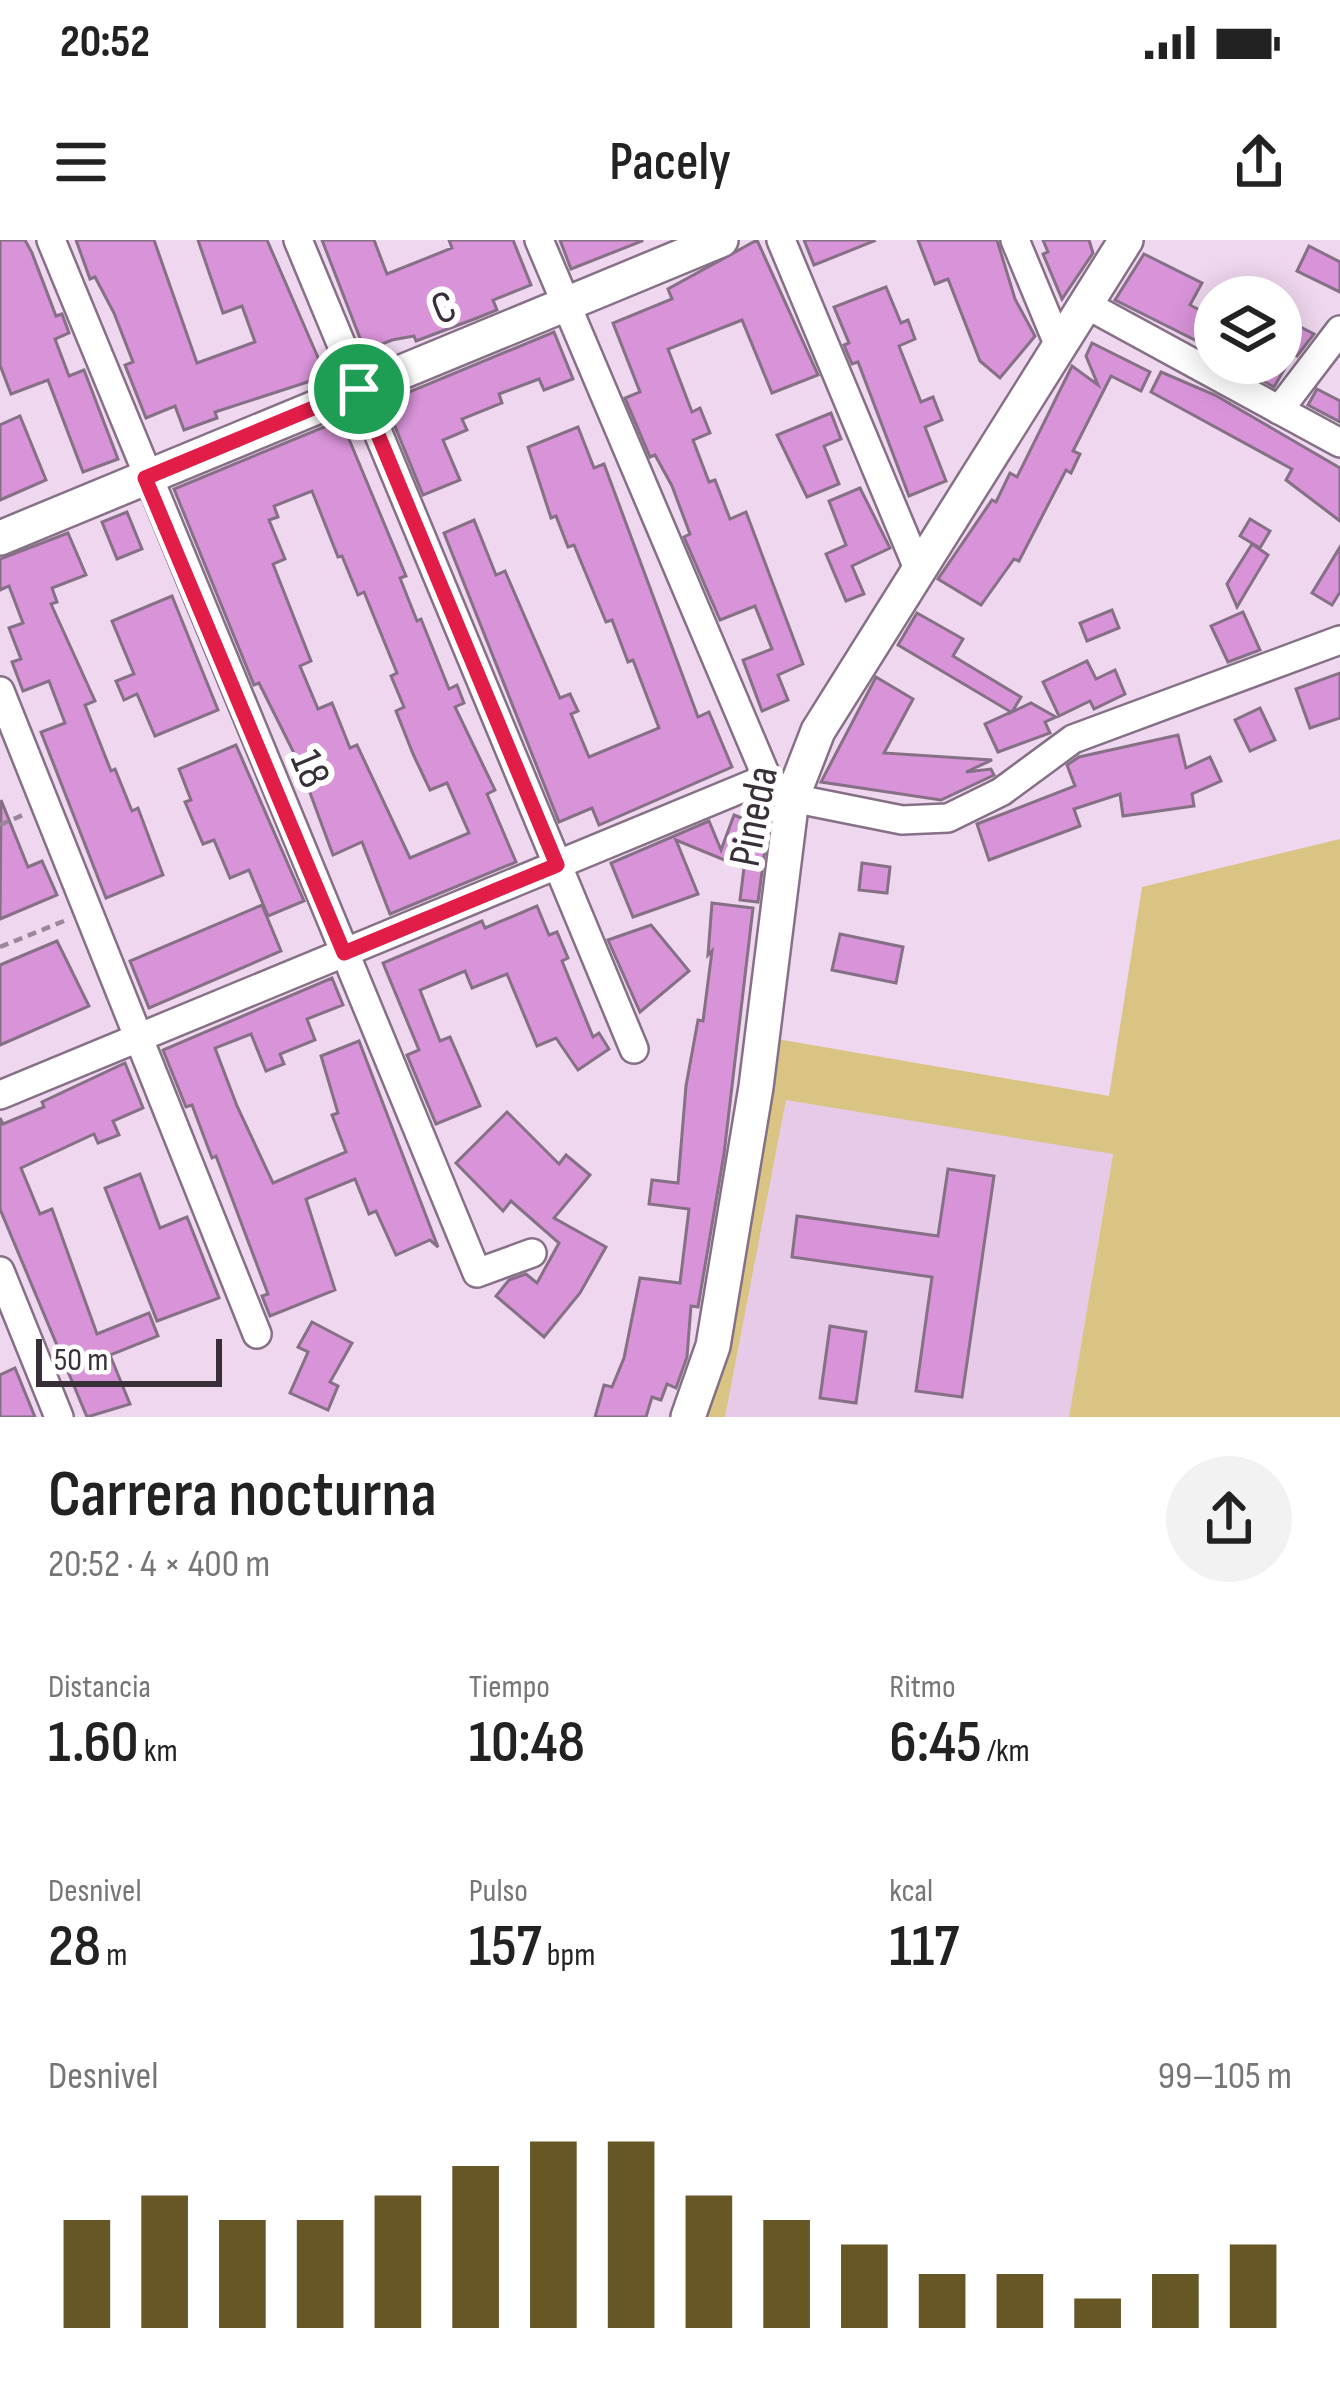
<!DOCTYPE html>
<html lang="es">
<head>
<meta charset="utf-8">
<style>
	body { margin:0; font-family:"Sofia Sans Condensed",sans-serif; background:#f2f2f2; color:#222; height:100vh; display:flex; flex-direction:column; font-size:45px; white-space:nowrap }
	* { box-sizing:border-box; margin:0 }
	p { font-size:39px; color:#767676 }
	.icon { flex:none; width:66px; height:66px; fill:none; stroke:currentColor; stroke-width:2; stroke-linecap:round; stroke-linejoin:round }
	.map { position:relative; height:1177px; overflow:hidden }
	.sheet { display:flex; flex-direction:column; background:#fff; flex:1 }
	.sheet>* { flex:none }
	.buttons { position:absolute; left:1194px; top:36px; display:grid; gap:24px }
	.buttons a { display:grid; place-items:center; width:108px; height:108px; border-radius:50%; background:#fff; box-shadow:0 6px 30px #0003; font-size:60px }
	.scale { position:absolute; left:36px; bottom:30px; width:186px; box-sizing:border-box; padding-left:12px; border:6px solid #382f38; border-top:0; font-size:33px; line-height:42px; white-space:nowrap; color:#382f38; -webkit-text-stroke:9px #fff; paint-order:stroke }
	.pin { position:absolute; display:grid; place-items:center; width:102px; height:102px; color:#fff; margin:-51px; border:6px solid #fff; border-radius:50%; box-shadow:0 3px 12px #0007 }
	.round { display:grid; place-items:center; flex:none; width:126px; height:126px; border-radius:63px; background:#f2f2f2 }
	.overview { display:flex; align-items:center; justify-content:space-between; height:204px; padding:0 48px }
	h1 { font-size:66px; font-weight:600; line-height:90px }
	.figures { display:grid; grid-template-columns:repeat(3,1fr); gap:18px; height:204px; padding:12px 48px }
	.figures div { display:grid; align-content:center }
	.figures b { font-size:60px; font-weight:600 }
	.figures small { font-size:33px; font-weight:400 }
	.figures p { font-size:33px }
	.chart { height:336px; padding:24px 48px }
	.chart p { display:flex; justify-content:space-between }
	.chart svg { width:100%; height:216px; margin-top:12px; stroke:#675725; stroke-width:6 }
	.status { display:flex; justify-content:space-between; align-items:center; height:84px; padding:0 60px; background:#fff; direction:ltr }
	.status svg { height:33px; fill:currentColor }
	header { display:flex; justify-content:space-between; align-items:center; height:156px; padding:0 48px; background:#fff; font-size:54px; font-weight:600 }
	.map>svg:first-child { display:block }
	.built { fill:#e7cae7 }
	.green { fill:#d9c484 }
	.building { fill:#d893d9; stroke:#867086; stroke-width:3; fill-rule:evenodd }
	.lines { fill:none; stroke-linecap:round; stroke-linejoin:round }
	.minor-casing { stroke:#867086; stroke-width:32 }
	.tertiary-casing { stroke:#867086; stroke-width:38 }
	.path { stroke:#989; stroke-width:4.5; stroke-dasharray:9 6; stroke-linecap:butt }
	.minor { stroke:#fff; stroke-width:27 }
	.tertiary { stroke:#fff; stroke-width:33 }
	.route-casing { stroke:#fff; stroke-width:24 }
	.route { stroke:#e11d48; stroke-width:15 }
	.labels { text-anchor:middle; stroke-width:12; stroke-linejoin:round; paint-order:stroke }
	.street-label { font-size:45px; fill:#382f38; stroke:#fff }
</style>
</head>
<body>
<div class="status"><b>20:52</b><svg viewBox="0 0 49 12"><path d="M0 12V9h3v3zM5 12V6h3v6zM10 12V3h3v9zM15 12V0h3v12zM26 1h20v11H26zM47 4h2v5h-2z"/></svg></div>
<header><svg class="icon" aria-label="menu" viewBox="0 0 24 24"><path d="M4 6h16M4 12h16M4 18h16"/></svg>Pacely<svg class="icon" aria-label="share" viewBox="0 0 24 24"><path d="M12 15V3M7 8l5-5 5 5M5 13v7h14v-7"/></svg></header>
<div class="map">
<svg width="1340" height="1177" viewBox="0 0 1340 1177">
	<rect width="100%" height="100%" fill="#efd7ef"/>
	<path class="built" d="M786 860 1113 913 1069 1177H725Z"/>
	<path class="green" d="M1340 599V1177H1069L1113 914 786 860 725 1177H701L777 799 1109 856 1142 647Z"/>
	<g class="building">
		<path d="M0 0H25L32 13 56 76 62 74 69 93 55 99 69 136 84 130 118 219 83 232 48 140 11 154 0 125Z"/>
		<path d="M76 0H154L197 123 255 102 242 66 223 73 198 0H267L326 136 215 172 217 178 184 190 175 166 146 178 125 125 133 122 114 73 95 37 90 39Z"/>
		<path d="M322 0H374L387 34 452 8 449 0H513L531 45 493 60 497 70 477 78 416 101 414 96 392 100 365 111Z"/>
		<path d="M560 0H642V1L571 29Z"/>
		<path d="M757 0 818 135 772 153 742 80 668 109 692 172 700 168 710 193 693 200 709 242 715 240 730 279 746 272 803 424 778 435 788 460 762 471 743 420 772 409 755 366 720 380 684 297 690 294 672 246 655 215 650 217 625 158 640 152 613 83 672 59 668 49Z"/>
		<path d="M804 0H873L874 1 814 25Z"/>
		<path d="M918 0H997L1015 59 1035 96 1000 138 980 121 948 39 935 44Z"/>
		<path d="M1043 0H1089L1093 13 1062 59 1043 14 1048 12Z"/>
		<path d="M1309 6 1340 22V52L1297 31Z"/>
		<path d="M1144 14 1202 43 1190 65 1215 78V110L1115 60Z"/>
		<path d="M886 47 901 83 908 80 915 99 899 106 921 162 933 157 942 180 925 187 946 241 909 256 858 122 852 124 844 105 849 103 834 67Z"/>
		<path d="M1281 77 1314 94 1297 116 1281 108Z"/>
		<path d="M554 92 573 139 544 150 539 139 499 154 502 163 462 179 467 190 443 200 460 240 423 255 385 162Z"/>
		<path d="M1092 103 1150 132 1141 151 1111 136 1073 211 1080 214 1071 233 1066 230 1019 321 1014 319 981 365 938 339 992 260 996 262 1010 233 1017 237 1072 126 1098 145 1086 116Z"/>
		<path d="M1231 123H1288L1274 147Z"/>
		<path d="M1161 132 1215 155 1340 228V281L1286 240 1292 229 1151 152Z"/>
		<path d="M1317 149 1340 161V182L1308 165Z"/>
		<path d="M831 173 841 199 824 206 839 244 807 257 777 195Z"/>
		<path d="M20 176 46 240 0 260V185Z"/>
		<path d="M341 180 406 336 400 338 417 381 421 379 449 449 457 445 464 463 455 467 495 550 487 554 516 622 390 674 362 602 333 615 299 523 259 443 254 445 174 249ZM312 251 338 317 342 316 358 355 364 352 397 433 391 436 404 467 396 471 413 514 430 550 447 543 469 593 410 618 357 505 350 508 332 463 318 469 300 426 311 421 273 324 285 319 269 280 278 277 274 266Z"/>
		<path d="M578 187 594 228 604 224 698 477 709 472 732 527 599 585 592 568 559 582 444 293 474 280 496 335 505 331 560 458 570 454 578 471 571 474 589 517 659 488 633 420 628 422 612 380 606 382 574 305 568 307 556 276 551 278 528 207Z"/>
		<path d="M860 248 890 308 852 326 864 354 846 361 826 314 846 305 829 261Z"/>
		<path d="M127 272 142 309 117 319 102 282Z"/>
		<path d="M1250 279 1270 291 1260 308 1240 296Z"/>
		<path d="M68 293 86 335 52 348 57 362 51 364 95 461 85 465 111 531 115 529 132 571 138 568 163 635 106 658 41 492 65 483 49 441 23 451 12 422 21 419 9 388 23 383 9 346 0 350V319Z"/>
		<path d="M1252 304 1268 315 1237 367 1227 344Z"/>
		<path d="M1340 307V352L1332 365 1312 353Z"/>
		<path d="M172 356 218 470 155 496 137 454 124 460 116 441 134 434 112 381Z"/>
		<path d="M1112 370 1119 388 1087 401 1080 383Z"/>
		<path d="M1243 372 1260 410 1228 422 1211 386Z"/>
		<path d="M917 373 963 399 953 416 1021 457 1012 472 1031 463 1056 477 1045 482 1050 493 998 512 985 484 1011 472 898 405Z"/>
		<path d="M1087 421 1096 439 1115 430 1125 454 1094 469 1090 461 1059 476 1043 442Z"/>
		<path d="M1340 433V478L1310 488 1296 449Z"/>
		<path d="M876 437 913 459 884 513 992 520 966 532 991 529 994 535 941 560 821 542Z"/>
		<path d="M1260 468 1275 500 1250 511 1235 480Z"/>
		<path d="M1178 495 1186 528 1210 517 1221 541 1192 554 1194 566 1123 576 1120 554 1074 569 1080 586 989 620 977 584 1075 546 1067 525 1079 517Z"/>
		<path d="M236 505 304 661 268 676 249 630 230 638 214 600 203 604 185 562 191 560 179 529Z"/>
		<path d="M1 560 28 627 42 621 57 655 0 679Z"/>
		<path d="M734 575 752 582 745 598 766 601 758 662 740 660 744 628 676 600 698 654 633 677 611 623 709 581 721 610Z"/>
		<path d="M862 623 890 627 887 653 859 650Z"/>
		<path d="M712 663 753 668 724 914 698 1067 691 1066 687 1117 676 1148 667 1144 661 1160 652 1157 646 1177H595L604 1145 612 1147 624 1118 640 1038 680 1043 689 969 649 964 652 940 678 943 686 846 698 780 703 781 712 711 708 715Z"/>
		<path d="M262 665 281 711 149 768 130 721Z"/>
		<path d="M537 666 549 695 557 692 568 718 562 721 593 797 599 793 609 809 578 830 556 798 537 806 507 734 472 748 465 731 420 750 440 801 450 797 480 866 436 884 407 815 419 810 383 723 482 681 485 688Z"/>
		<path d="M651 685 689 731 640 772 608 700Z"/>
		<path d="M840 694 903 707 896 743 832 730Z"/>
		<path d="M57 701 89 766 0 805V725Z"/>
		<path d="M332 738 343 765 307 779 315 800 280 814 284 824 266 831 251 794 215 808 237 866 273 943 346 912 332 875 338 873 321 816 359 801 438 1007 430 1000 396 1015 376 971 369 974 355 939 306 959 335 1050 270 1076 262 1056 268 1054 216 916 212 918 192 865 186 867 163 810Z"/>
		<path d="M125 823 143 868 113 881 119 895 98 903 94 894 21 928 40 974 52 969 97 1094 149 1073 158 1096 110 1115 130 1164 87 1177 0 969V878L3 884 44 867 42 862Z"/>
		<path d="M507 872 559 924 566 915 590 935 554 978 606 1007 580 1053 544 1097 496 1056 509 1040 526 1034 537 1043 559 1003 511 961 503 971 456 923Z"/>
		<path d="M948 929 994 936 962 1157 916 1151 932 1037 792 1017 797 976 938 996Z"/>
		<path d="M140 934 160 988 187 977 219 1058 157 1081 105 948Z"/>
		<path d="M312 1082 352 1103 330 1142 338 1146 328 1170 290 1153 308 1112 298 1107Z"/>
		<path d="M830 1086 866 1092 856 1163 820 1158Z"/>
		<path d="M15 1128 35 1177H0V1135Z"/>
	</g>
	<g class="lines">
		<g class="minor-casing">
			<g id="minor">
				<path d="M51 0 477 1033 532 1013"/>
				<path d="M298 0 634 809"/>
				<path d="M539 0 767 538 792 558 902 580 948 578 1001 552 1073 499 1340 400"/>
				<path d="M781 0 917 326"/>
				<path d="M1015 0 1059 106"/>
				<path d="M1087 65 1340 203"/>
				<path d="M1279 170 1340 90"/>
				<path d="M0 451 257 1094"/>
				<path d="M0 855 767 538"/>
				<path d="M0 1031 59 1177"/>
			</g>
		</g>
		<g class="tertiary-casing">
			<g id="tertiary">
				<path d="M0 298 721 0"/>
				<path d="M688 1177 713 1106 756 847 792 558 818 491 1126 0"/>
			</g>
		</g>
		<g class="path">
			<path d="M0 585 23 575"/>
			<path d="M0 707 64 681"/>
		</g>
		<use href="#minor" class="minor"/>
		<use href="#tertiary" class="tertiary"/>
	</g>
	<g class="lines">
		<g class="route-casing">
			<path id="route" d="M359 149 557 625 344 713 145 238Z"/>
		</g>
		<use href="#route" class="route"/>
	</g>
	<g class="labels">
		<g class="street-label">
			<text transform="translate(443 66) rotate(-22)" y="16">C</text>
			<text transform="translate(312 528) rotate(67)" y="16">18</text>
			<text transform="translate(752 576) rotate(-79)" y="16">Pineda</text>
		</g>
	</g>
</svg>
<div class="buttons">
<a><svg class="icon" aria-label="layers" viewBox="0 0 24 24"><path d="M12 4l9 5-9 5-9-5zM3 14l9 5 9-5"/></svg></a>
</div>
<div class="scale">50 m</div>
<div class="pin" style="left:359px;top:149px;background:#1e9e55"><svg class="icon" aria-label="arrive" viewBox="0 0 24 24"><path d="M6 21V4h12l-3 4 3 4H6"/></svg></div>
</div>
<section class="sheet">
<div class="overview"><div><h1>Carrera nocturna</h1><p>20:52 · 4 × 400 m</p></div><a class="round"><svg class="icon" aria-label="share" viewBox="0 0 24 24"><path d="M12 15V3M7 8l5-5 5 5M5 13v7h14v-7"/></svg></a></div>
<div class="figures">
<div><p>Distancia</p><b>1.60<small> km</small></b></div>
<div><p>Tiempo</p><b>10:48</b></div>
<div><p>Ritmo</p><b>6:45<small> /km</small></b></div>
</div>
<div class="figures">
<div><p>Desnivel</p><b>28<small> m</small></b></div>
<div><p>Pulso</p><b>157<small> bpm</small></b></div>
<div><p>kcal</p><b>117</b></div>
</div>
<div class="chart"><p><span>Desnivel</span>99–105 m</p>
<svg viewBox="0 0 160 44" preserveAspectRatio="none"><path d="M5 44V22M15 44V17M25 44V22M35 44V22M45 44V17M55 44V11M65 44V6M75 44V6M85 44V17M95 44V22M105 44V27M115 44V33M125 44V33M135 44V38M145 44V33M155 44V27"/></svg>
</div>
</section>
</body>
</html>
